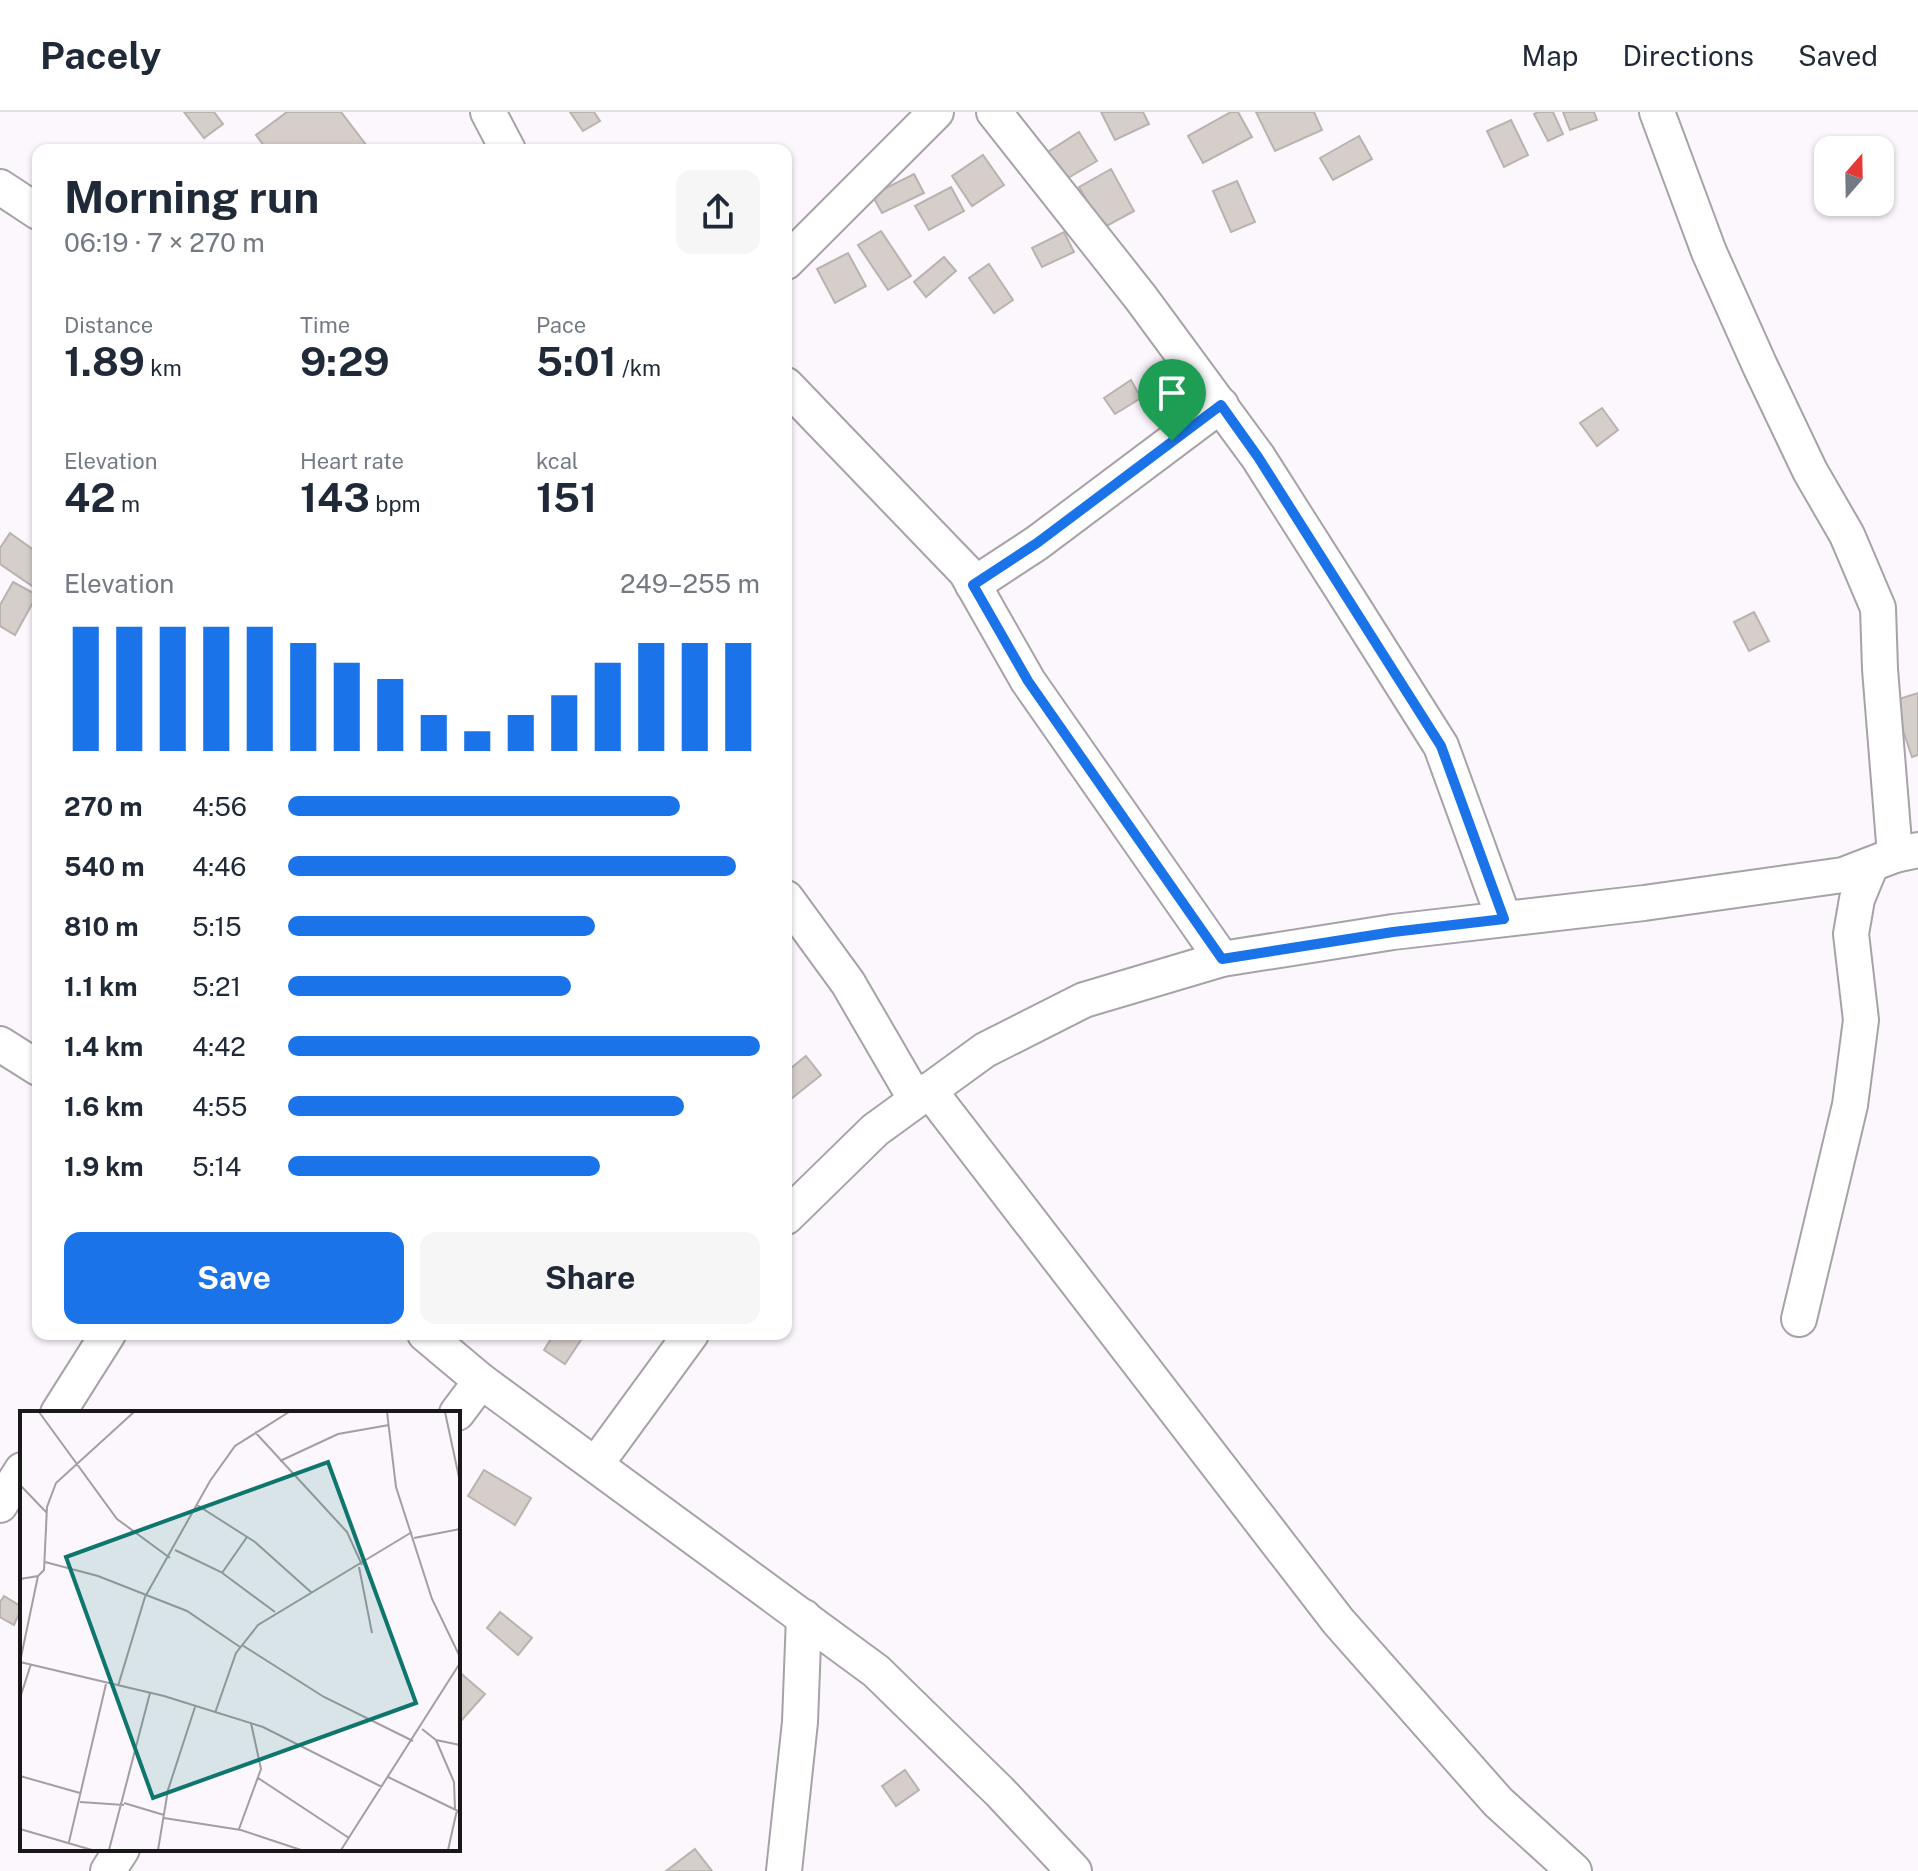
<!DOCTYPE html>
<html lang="en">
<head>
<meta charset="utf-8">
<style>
	body { margin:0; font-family:"Public Sans",sans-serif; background:#f6f6f7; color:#1f2937; height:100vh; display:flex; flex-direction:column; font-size:30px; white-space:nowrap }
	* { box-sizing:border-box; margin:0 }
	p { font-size:26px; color:#747a83 }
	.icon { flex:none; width:44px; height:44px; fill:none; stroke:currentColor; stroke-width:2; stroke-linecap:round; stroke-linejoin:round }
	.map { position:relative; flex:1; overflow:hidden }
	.drawer { position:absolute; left:32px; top:32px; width:760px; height:1196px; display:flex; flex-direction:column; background:#fff; border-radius:16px; box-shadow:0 2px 6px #0004 }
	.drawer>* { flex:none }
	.needle { width:52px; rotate:20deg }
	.fabs { position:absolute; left:1814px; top:24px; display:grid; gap:16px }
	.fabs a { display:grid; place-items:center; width:80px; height:80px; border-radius:16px; background:#fff; box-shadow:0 2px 6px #0004; font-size:40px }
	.pin { position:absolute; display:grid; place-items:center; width:68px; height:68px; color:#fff; margin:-82px -34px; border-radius:50% 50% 50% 0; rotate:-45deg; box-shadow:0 0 8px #0007 }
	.pin .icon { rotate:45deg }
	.round { display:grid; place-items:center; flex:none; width:84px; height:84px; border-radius:16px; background:#f6f6f7 }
	.head { display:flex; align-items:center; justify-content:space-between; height:136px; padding:0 32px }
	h1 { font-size:44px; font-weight:700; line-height:60px }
	.metrics { display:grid; grid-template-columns:repeat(3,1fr); gap:12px; height:136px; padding:8px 32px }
	.metrics div { display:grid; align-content:center }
	.metrics b { font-size:40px; font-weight:700 }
	.metrics small { font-size:22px; font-weight:400 }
	.metrics p { font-size:22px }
	.chart { height:224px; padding:16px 32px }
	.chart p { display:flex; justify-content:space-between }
	.chart svg { width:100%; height:144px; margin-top:8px; stroke:#1a73e8; stroke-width:6 }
	.button { display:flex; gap:16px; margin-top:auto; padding:16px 32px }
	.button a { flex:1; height:92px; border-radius:16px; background:#1a73e8; color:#fff; font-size:32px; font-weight:700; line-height:92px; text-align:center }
	.button a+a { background:#f6f6f7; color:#1f2937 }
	ul { padding:0 32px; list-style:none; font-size:26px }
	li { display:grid; grid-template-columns:128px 96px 1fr; align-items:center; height:60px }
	li i { height:20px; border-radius:10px; background:#1a73e8 }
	header { display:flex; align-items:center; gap:48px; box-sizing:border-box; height:112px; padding:0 40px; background:#fff; border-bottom:2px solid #e0e1e3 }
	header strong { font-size:38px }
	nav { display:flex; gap:44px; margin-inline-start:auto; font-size:28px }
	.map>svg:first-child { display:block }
	.building { fill:#d5ceca; stroke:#b9b3af; stroke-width:2 }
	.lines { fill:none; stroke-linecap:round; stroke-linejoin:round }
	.minor-casing { stroke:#a7a2a8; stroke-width:38 }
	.minor { stroke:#fff; stroke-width:34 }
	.route-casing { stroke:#fff; stroke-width:16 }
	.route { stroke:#1a73e8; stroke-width:10 }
	.inset-road { fill:none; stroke:#a29ea2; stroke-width:2 }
	.view { fill:#0f766e; fill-opacity:0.15; stroke:#0f766e; stroke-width:4 }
	.inset-edge { fill:none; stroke:#1a181a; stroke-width:4 }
</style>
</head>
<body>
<header>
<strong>Pacely</strong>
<nav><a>Map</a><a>Directions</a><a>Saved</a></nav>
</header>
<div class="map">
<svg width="1918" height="1759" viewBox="0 0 1918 1759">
	<rect width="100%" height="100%" fill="#fcf7fd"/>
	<g class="building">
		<path d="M184 0H214L223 12 204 26Z"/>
		<path d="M287 0H341L370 38H267L256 23Z"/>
		<path d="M570 0H594L600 9 583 19Z"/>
		<path d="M1101 0H1143L1149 12 1115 28Z"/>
		<path d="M1231 0H1238L1252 25 1203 51 1188 24Z"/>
		<path d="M1256 0H1314L1322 18 1275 39Z"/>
		<path d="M1538 0H1553L1563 22 1548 29 1534 2Z"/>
		<path d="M1563 0H1594L1597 8 1570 18Z"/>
		<path d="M1511 8 1528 43 1504 55 1487 19Z"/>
		<path d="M1079 20 1097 49 1063 69 1046 41Z"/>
		<path d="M1359 24 1372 47 1333 68 1320 46Z"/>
		<path d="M983 43 1004 73 972 94 952 64Z"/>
		<path d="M1111 57 1134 99 1103 116 1079 75Z"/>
		<path d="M914 62 924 81 882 101 872 83Z"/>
		<path d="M1237 69 1255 110 1231 120 1213 79Z"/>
		<path d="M951 75 964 99 929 118 915 94Z"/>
		<path d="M881 119 911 164 888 178 858 133Z"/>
		<path d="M1064 120 1074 140 1042 155 1032 136Z"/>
		<path d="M848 141 866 174 835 191 817 157Z"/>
		<path d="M944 145 956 159 926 185 914 170Z"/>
		<path d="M989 152 1013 188 994 201 969 166Z"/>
		<path d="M1131 268 1141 286 1115 302 1104 286Z"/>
		<path d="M1602 296 1618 318 1597 334 1580 311Z"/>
		<path d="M10 421 38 441V478L0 452V436Z"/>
		<path d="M13 470 37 483 15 523 0 514V493Z"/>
		<path d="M1754 500 1769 529 1749 539 1734 510Z"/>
		<path d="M1918 581V643L1912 645 1893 589Z"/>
		<path d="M806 944 821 963 786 991V960Z"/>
		<path d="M554 1222H585L565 1252 544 1238Z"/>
		<path d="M484 1358 531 1386 515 1413 468 1384Z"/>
		<path d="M4 1484 22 1495 14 1513 0 1505V1490Z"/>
		<path d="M500 1500 532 1526 518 1543 487 1516Z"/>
		<path d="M458 1559 485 1582 461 1609 458 1607Z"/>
		<path d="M905 1658 919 1678 896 1694 882 1674Z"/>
		<path d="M695 1737 712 1759H666Z"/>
	</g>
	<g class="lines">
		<g class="minor-casing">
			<g id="minor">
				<path d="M488 0 508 38"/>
				<path d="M994 0 1141 186 1258 345 1352 493 1441 634 1504 807"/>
				<path d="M1657 0 1709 140 1760 254 1810 359 1847 423 1878 496 1880 557 1895 743"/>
				<path d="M0 75 38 100"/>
				<path d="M786 150 936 0"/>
				<path d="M786 273 966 460 1028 569 1222 847"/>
				<path d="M973 473 1037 431 1221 293"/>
				<path d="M786 786 848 871 916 988"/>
				<path d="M0 932 38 956"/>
				<path d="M929 978 1338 1509 1498 1690 1574 1759"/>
				<path d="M786 1105 875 1018 985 938 1084 888 1222 847 1393 820 1644 791 1843 763 1895 743 1918 738"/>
				<path d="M1799 1207 1850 993 1861 908 1851 822 1857 787 1871 753"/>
				<path d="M425 1222 481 1269 876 1559 1000 1680 1074 1759"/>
				<path d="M58 1301 108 1222"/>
				<path d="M457 1301 481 1269"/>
				<path d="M596 1352 691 1222"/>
				<path d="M0 1393 22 1358"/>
				<path d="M108 1759 122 1737"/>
				<path d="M784 1759 800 1610 804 1505"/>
			</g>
		</g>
		<use href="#minor" class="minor"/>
	</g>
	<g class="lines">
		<g class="route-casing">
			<path id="route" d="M1221 293 1258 345 1441 634 1504 807 1393 820 1222 847 1028 569 973 473 1037 431Z"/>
		</g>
		<use href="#route" class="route"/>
	</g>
	<g transform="translate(20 1299)">
		<rect width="440" height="440" fill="#fcf7fd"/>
		<path class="inset-road" d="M19 1 97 108 150 147M367 1 376 76 412 188 440 246M425 1 440 71M235 21 327 121 342 154M260 50 318 23 369 14M0 74 27 102M177 94 235 131 292 182M394 127 440 118M155 139 201 161 255 201M25 151 78 165 167 200 220 236M339 156 352 222M202 162 227 126M0 168 18 165 24 159 27 96 36 72 114 1M222 234 304 286 393 330M0 251 144 285 243 316 362 376M0 251 18 165M98 275 125 186 190 70 215 35 269 1M0 287 11 253M195 302 216 242 238 214 392 121M402 318 416 329 440 334M416 329 434 371 435 398M0 365 60 382M368 366 440 401M238 367 329 427M60 391 104 394M104 392 144 404M144 407 221 419 281 439M0 418 72 439M219 418 241 358 231 312M49 431 86 273M89 439 130 282M138 439 148 379 175 296M321 439 440 252M428 439 437 399"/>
		<path class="view" d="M308 51 396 292 133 387 46 146Z"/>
		<rect width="440" height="440" class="inset-edge"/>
	</g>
</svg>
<div class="fabs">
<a><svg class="needle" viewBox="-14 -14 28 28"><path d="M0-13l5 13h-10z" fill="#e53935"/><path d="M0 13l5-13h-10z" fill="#747a83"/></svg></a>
</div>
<div class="pin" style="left:1172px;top:329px;background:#1e9e55"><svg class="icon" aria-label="arrive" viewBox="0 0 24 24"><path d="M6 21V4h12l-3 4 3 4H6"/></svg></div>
<section class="drawer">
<div class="head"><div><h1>Morning run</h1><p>06:19 · 7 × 270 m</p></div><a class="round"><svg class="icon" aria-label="share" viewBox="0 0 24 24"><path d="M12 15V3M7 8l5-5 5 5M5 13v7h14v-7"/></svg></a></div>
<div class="metrics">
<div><p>Distance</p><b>1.89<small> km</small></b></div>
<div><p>Time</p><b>9:29</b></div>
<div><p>Pace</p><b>5:01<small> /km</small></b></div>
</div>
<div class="metrics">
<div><p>Elevation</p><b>42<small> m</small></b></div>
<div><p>Heart rate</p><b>143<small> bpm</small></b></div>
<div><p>kcal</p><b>151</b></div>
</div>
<div class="chart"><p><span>Elevation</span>249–255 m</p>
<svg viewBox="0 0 160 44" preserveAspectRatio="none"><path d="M5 44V6M15 44V6M25 44V6M35 44V6M45 44V6M55 44V11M65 44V17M75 44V22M85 44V33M95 44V38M105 44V33M115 44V27M125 44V17M135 44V11M145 44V11M155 44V11"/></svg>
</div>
<ul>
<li><b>270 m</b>4:56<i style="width:83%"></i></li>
<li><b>540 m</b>4:46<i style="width:95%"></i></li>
<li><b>810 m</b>5:15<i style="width:65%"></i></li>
<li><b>1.1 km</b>5:21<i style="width:60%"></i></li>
<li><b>1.4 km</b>4:42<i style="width:100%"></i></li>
<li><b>1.6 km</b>4:55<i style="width:84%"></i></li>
<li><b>1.9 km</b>5:14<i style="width:66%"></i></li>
</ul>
<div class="button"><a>Save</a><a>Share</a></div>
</section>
</div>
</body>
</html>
